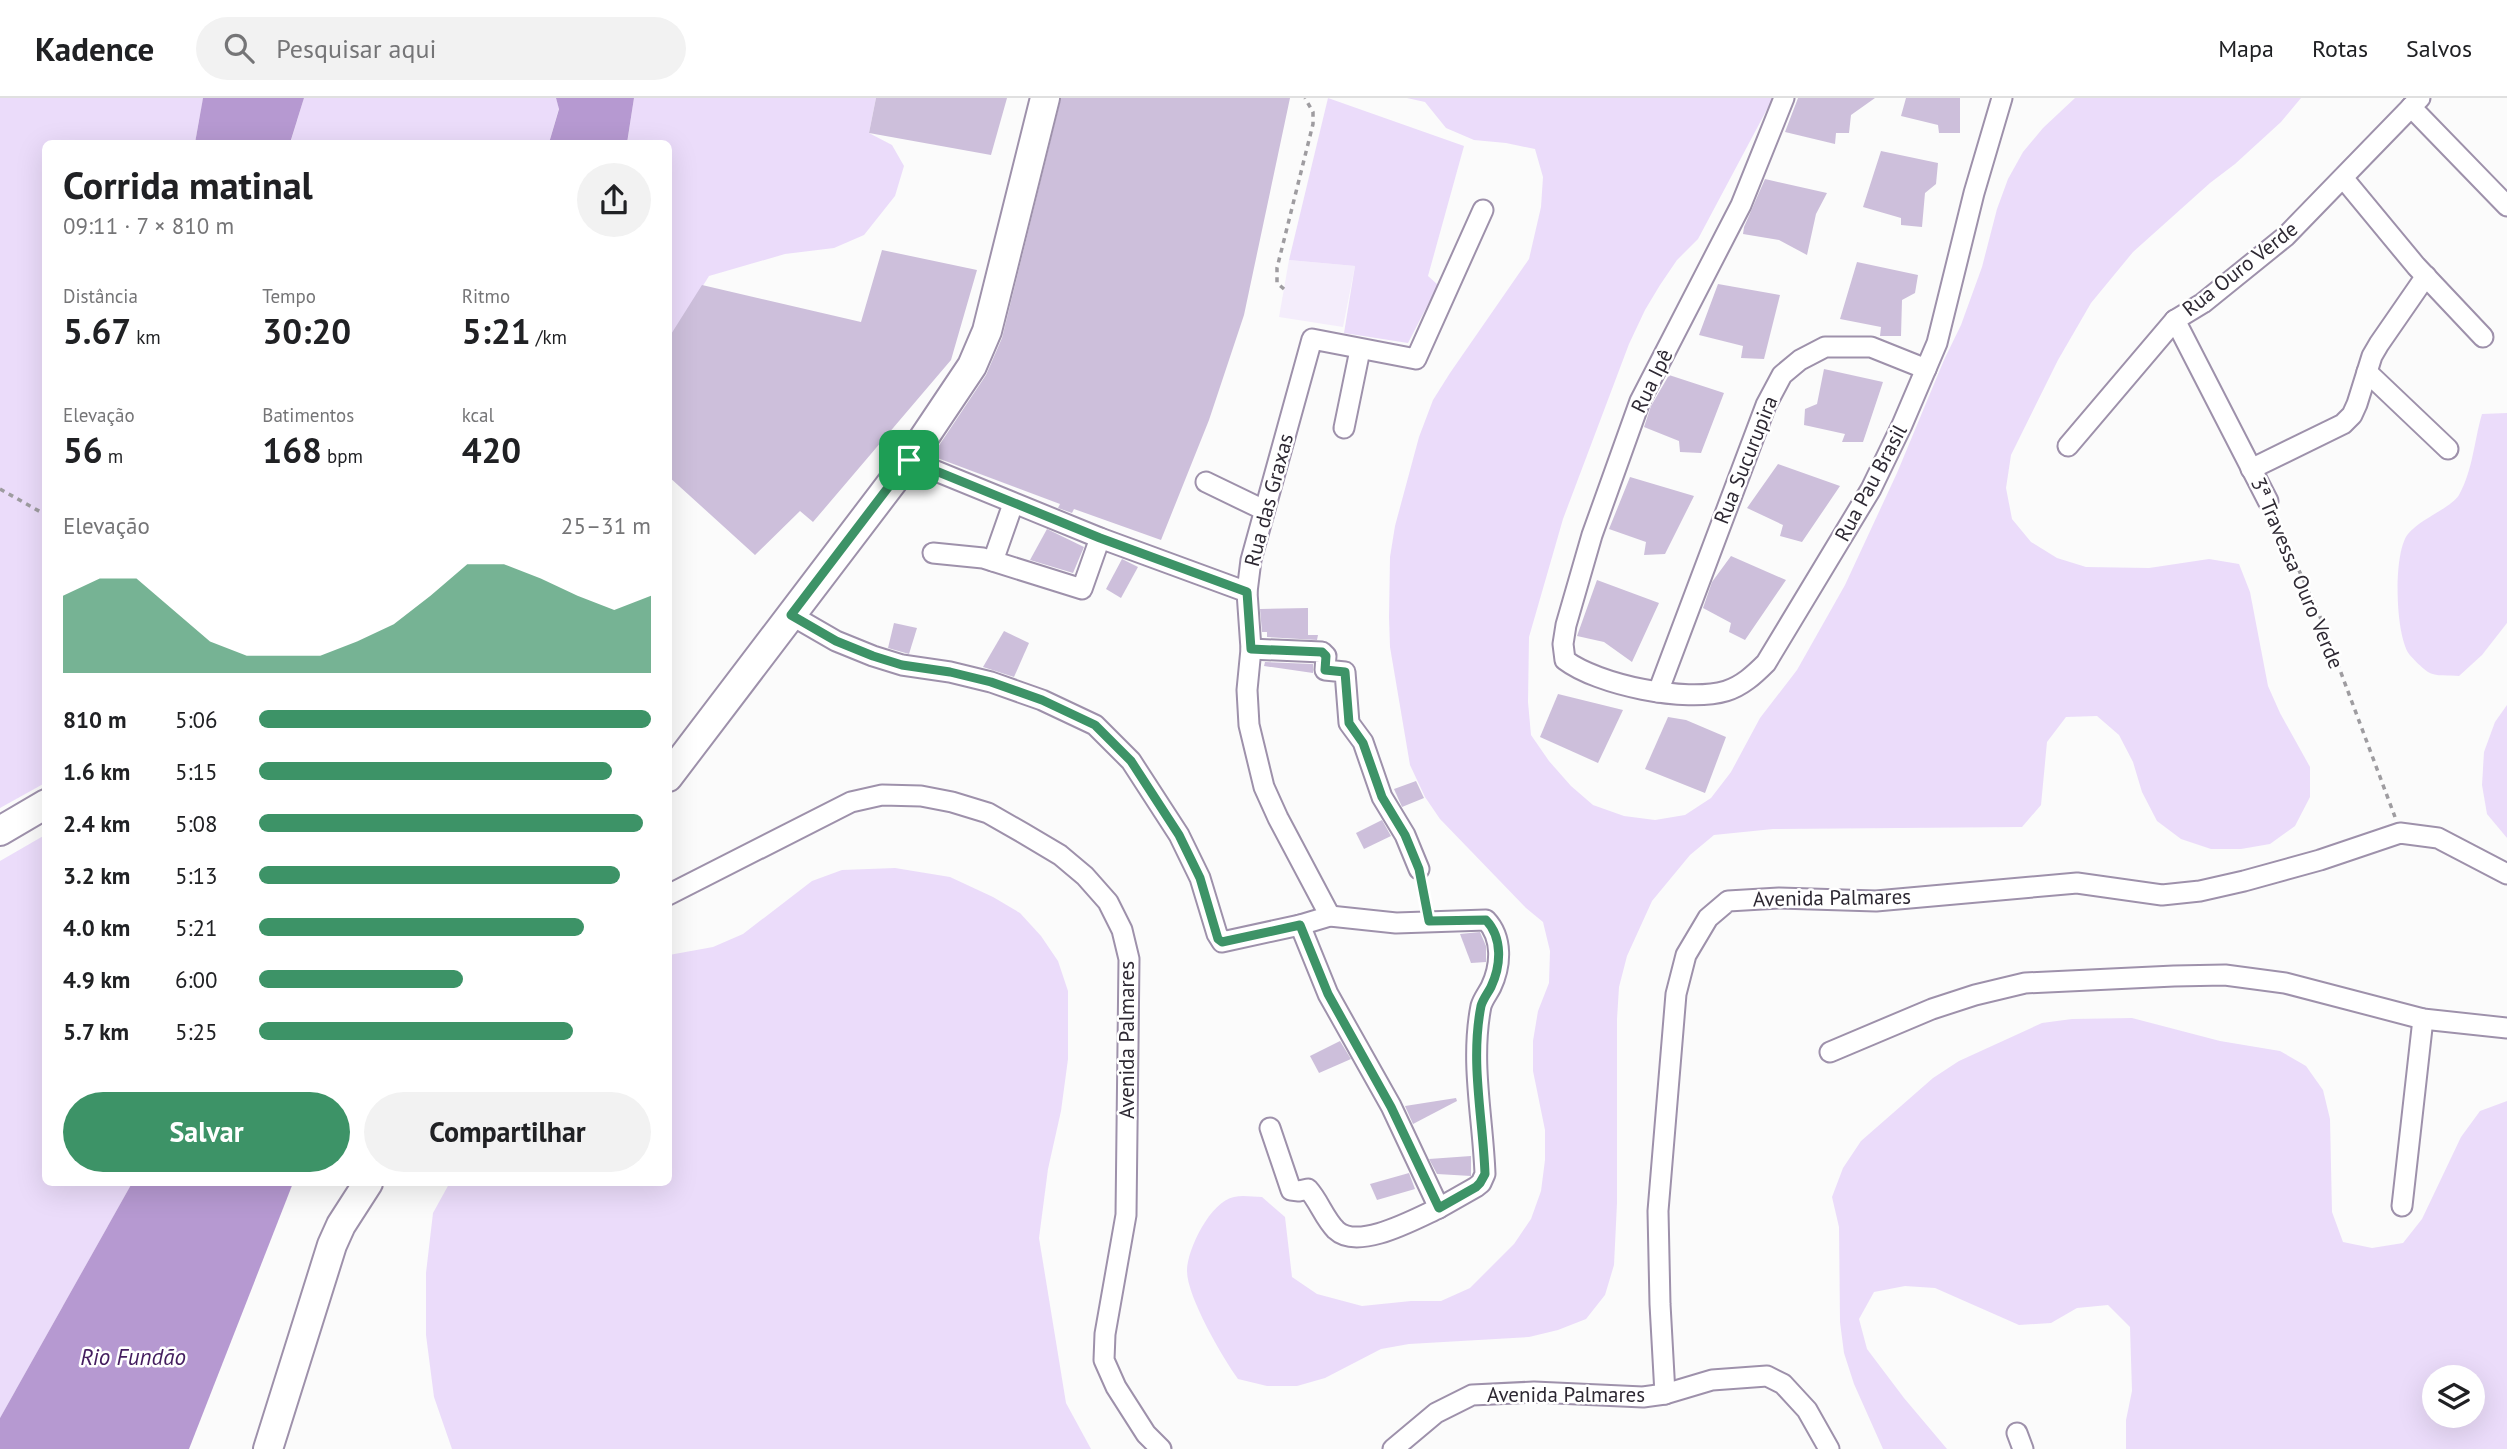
<!DOCTYPE html>
<html lang="pt">
<head>
<meta charset="utf-8">
<style>
	body { margin:0; font-family:"PT Sans",sans-serif; background:#f2f2f2; color:#202124; height:100vh; display:flex; flex-direction:column; font-size:26px; white-space:nowrap }
	* { box-sizing:border-box; margin:0 }
	p { font-size:23px; color:#757577 }
	.icon { flex:none; width:38px; height:38px; fill:none; stroke:currentColor; stroke-width:2; stroke-linecap:round; stroke-linejoin:round }
	.map { position:relative; flex:1; overflow:hidden }
	.details { position:absolute; left:42px; top:42px; width:630px; height:1046px; display:flex; flex-direction:column; background:#fff; border-radius:10px; box-shadow:0 7px 28px #0002 }
	.details>* { flex:none }
	.controls { position:absolute; left:2422px; top:1267px; display:grid; gap:14px }
	.controls a { display:grid; place-items:center; width:63px; height:63px; border-radius:50%; background:#fff; box-shadow:0 7px 28px #0002; font-size:35px }
	.pin { position:absolute; display:grid; place-items:center; width:60px; height:60px; color:#fff; margin:-30px; border-radius:14px; box-shadow:0 4px 10px #0006 }
	.round { display:grid; place-items:center; flex:none; width:74px; height:74px; border-radius:37px; background:#f2f2f2 }
	.headline { display:flex; align-items:center; justify-content:space-between; height:119px; padding:0 21px }
	h1 { font-size:38px; font-weight:600; line-height:52px }
	.figures { display:grid; grid-template-columns:repeat(3,1fr); gap:10px; height:119px; padding:7px 21px }
	.figures div { display:grid; align-content:center }
	.figures b { font-size:35px; font-weight:600 }
	.figures small { font-size:19px; font-weight:400 }
	.figures p { font-size:19px }
	.chart { height:196px; padding:14px 21px }
	.chart p { display:flex; justify-content:space-between }
	.chart svg { width:100%; height:126px; margin-top:7px; fill:#3d9367; opacity:.7 }
	.button { display:flex; gap:14px; margin-top:auto; padding:14px 21px }
	.button a { flex:1; height:80px; border-radius:42px; background:#3d9367; color:#fff; font-size:28px; font-weight:600; line-height:80px; text-align:center }
	.button a+a { background:#f2f2f2; color:#202124 }
	ul { padding:0 21px; list-style:none; font-size:23px }
	li { display:grid; grid-template-columns:112px 84px 1fr; align-items:center; height:52px }
	li i { height:18px; border-radius:9px; background:#3d9367 }
	header { display:flex; align-items:center; gap:42px; box-sizing:border-box; height:98px; padding:0 35px; background:#fff; border-bottom:2px solid #e0e0e0 }
	header strong { font-size:33px }
	nav { display:flex; gap:38px; margin-inline-start:auto; font-size:24px }
	.search { width:490px; height:63px; background:#f2f2f2; display:flex; align-items:center; gap:18px; box-sizing:border-box; padding:0 24px; border-radius:38px; color:#757577; font-size:26px }
	.map>svg:first-child { display:block }
	.built { fill:#f4edfb }
	.green { fill:#ebdcfa; fill-rule:evenodd }
	.water { fill:#b699d1 }
	.building { fill:#cdbfdb }
	.lines { fill:none; stroke-linecap:round; stroke-linejoin:round }
	.street-casing { stroke:#9e91ab; stroke-width:23 }
	.secondary-casing { stroke:#9e91ab; stroke-width:32 }
	.path { stroke:#9e9ca0; stroke-width:3.5; stroke-dasharray:5 5; stroke-linecap:butt }
	.street { stroke:#fff; stroke-width:19 }
	.secondary { stroke:#fff; stroke-width:28 }
	.route-casing { stroke:#fff; stroke-width:14 }
	.route { stroke:#3d9367; stroke-width:9 }
	.labels { text-anchor:middle; stroke-width:5; stroke-linejoin:round; paint-order:stroke }
	.street-label { font-size:21px; fill:#2e2933; stroke:#fff }
	.water-label { font-size:23px; font-style:italic; fill:#431c5e; stroke:#fff }
</style>
</head>
<body>
<header>
<strong>Kadence</strong>
<div class="search"><svg class="icon" aria-label="search" viewBox="0 0 24 24"><circle cx="10" cy="10" r="6"/><path d="M15 15l6 6"/></svg>Pesquisar aqui</div>
<nav><a>Mapa</a><a>Rotas</a><a>Salvos</a></nav>
</header>
<div class="map">
<svg width="2507" height="1351" viewBox="0 0 2507 1351">
	<rect width="100%" height="100%" fill="#fbfbfb"/>
	<path class="built" d="M1289 162 1355 168 1343 229 1279 219Z"/>
	<g class="green">
		<path d="M0 0H203L195 45 46 46 45 685 0 710Z"/>
		<path d="M304 0H556L559 10 549 45 290 46Z"/>
		<path d="M634 0H876L869 35 892 47 904 68 895 98 864 137 834 150 785 156 709 178 669 242 668 46H627Z"/>
		<path d="M1328 0 1464 48 1428 178 1438 187 1408 245 1344 235 1355 168 1289 162Z"/>
		<path d="M1407 0H1773L1698 141 1677 162 1660 187 1645 212 1629 246 1563 421 1529 539 1528 604 1531 637 1549 663 1571 688 1593 707 1624 718 1655 722 1685 717 1711 700 1731 674 1760 620 1797 572 1845 487 1897 375 1944 262 1961 227 1982 169 1997 111 2008 81 2023 54 2043 30 2075 0H2301L2281 24 2235 66 2210 85 2133 154 2091 205 2058 262 2011 357 2006 390 2012 421 2031 444 2057 460 2086 469 2149 470 2209 461 2239 466 2250 494 2268 588 2280 615 2310 669V699L2295 728 2270 746 2241 751H2211L2181 741 2157 723 2142 694 2133 664 2119 637 2097 618 2066 619 2047 644 2041 707 2022 729 1773 731 1714 737 1690 757 1652 803 1627 858 1619 889 1617 921V1105L1614 1167 1605 1197 1586 1221 1558 1232 1529 1239 1409 1246 1381 1251 1325 1280 1297 1288H1267L1238 1281C1223 1260 1187 1199 1187 1173 1187 1151 1211 1103 1234 1099 1243 1097 1253 1099 1262 1099L1285 1119 1292 1179 1317 1196 1362 1208 1411 1203H1441L1470 1190 1514 1146 1531 1121 1541 1093 1545 1062V1032L1533 973V943L1538 913 1549 885 1550 853 1543 824 1526 810 1440 721 1425 699 1410 667 1390 549 1389 519 1390 459 1395 428 1419 339 1433 302 1450 275 1529 161 1541 109 1543 79 1535 51 1506 45 1474 42 1446 30 1425 4Z"/>
		<path d="M2507 315V525L2482 557 2459 578C2450 577 2435 579 2428 574 2422 570 2413 561 2409 556 2395 536 2393 454 2408 436 2420 421 2451 410 2459 397 2473 372 2474 343 2482 316Z"/>
		<path d="M2507 607V740L2487 716 2482 687 2484 654 2495 624Z"/>
		<path d="M45 737 46 1085H132L0 1320V763Z"/>
		<path d="M895 770 950 779 993 799 1020 815 1041 838 1058 863 1068 893V961L1061 1013 1048 1071 1039 1140 1066 1305 1091 1351H452L434 1299 426 1237V1175L433 1115 449 1086 668 1085 669 857 713 849 743 836 812 783 842 772Z"/>
		<path d="M2132 920 2220 943 2280 953 2306 968 2323 992 2330 1021 2332 1114 2343 1144 2372 1150 2403 1145 2422 1121 2461 1039 2480 1013 2507 1003V1351H2126V1322L2132 1293 2130 1229 2108 1207 2077 1210 2051 1225 2019 1227 1935 1190 1905 1188 1874 1194 1859 1221 1867 1251 1904 1300 1947 1351H1883L1854 1286 1844 1255 1840 1224 1839 1129 1832 1099 1843 1070 1861 1043 1933 980 1959 963 2042 925 2072 921ZM2434 1279H2473V1318H2434Z"/>
	</g>
	<g class="water">
		<path d="M203 0H304L290 45H195Z"/>
		<path d="M556 0H634L627 45H549L559 11Z"/>
		<path d="M132 1085H293L189 1351H0V1320Z"/>
	</g>
	<g class="building">
		<path d="M876 0H1007L991 57 869 35Z"/>
		<path d="M1061 0H1290L1244 217 1209 322 1161 442 1074 411 1072 415 1058 410 1060 406 932 358 986 277 1002 240Z"/>
		<path d="M1798 0H1875L1851 17 1849 35H1836L1835 46 1785 34Z"/>
		<path d="M1906 0H1960V35H1939L1938 27 1901 18Z"/>
		<path d="M1881 53 1938 65 1936 86 1925 95 1922 129 1901 127V120L1863 109Z"/>
		<path d="M1765 81 1827 95 1816 116 1807 157 1779 142 1743 136 1744 129Z"/>
		<path d="M882 152 977 172 951 262 813 424 800 413 755 457 668 378V241L702 187 861 224Z"/>
		<path d="M1857 164 1918 177 1915 195 1902 202 1901 238H1880L1881 229 1840 221Z"/>
		<path d="M1718 186 1780 197 1764 261 1741 260 1743 248 1699 237Z"/>
		<path d="M1824 271 1883 284 1863 344H1842L1845 336 1804 327 1805 311 1817 306Z"/>
		<path d="M1669 277 1724 295 1701 355 1680 354 1679 343 1644 329 1651 308Z"/>
		<path d="M1778 366 1840 388 1802 444 1780 438 1783 427 1747 410Z"/>
		<path d="M1630 379 1694 398 1665 456 1644 457 1646 444 1609 431Z"/>
		<path d="M1047 431 1084 449 1073 475 1030 462Z"/>
		<path d="M1731 458 1786 482 1745 542 1729 534 1731 525 1703 510 1712 484Z"/>
		<path d="M1122 461 1138 469 1121 500 1106 491Z"/>
		<path d="M1597 482 1659 505 1632 564 1604 544 1577 538Z"/>
		<path d="M1308 510V537H1318L1317 542 1267 539V534H1262L1260 511Z"/>
		<path d="M894 525 917 530 909 556 888 550Z"/>
		<path d="M1004 533 1029 545 1014 579 983 569Z"/>
		<path d="M1265 564 1313 566V575L1264 568Z"/>
		<path d="M1558 596 1623 612 1598 665 1540 639Z"/>
		<path d="M1668 619 1686 622 1726 639 1705 695 1645 671Z"/>
		<path d="M1416 683 1424 700 1402 709 1394 691Z"/>
		<path d="M1382 722 1391 738 1364 751 1356 735Z"/>
		<path d="M1480 834 1486 848V864L1471 865 1460 836Z"/>
		<path d="M1340 943 1351 961 1319 975 1310 958Z"/>
		<path d="M1456 1000 1457 1003 1413 1026 1405 1008Z"/>
		<path d="M1471 1058V1078L1437 1076 1429 1061Z"/>
		<path d="M1409 1075 1415 1091 1377 1102 1370 1086Z"/>
	</g>
	<g class="lines">
		<g class="street-casing">
			<g id="street">
				<path d="M1784 0 1741 107 1640 303 1592 437 1566 527 1563 546 1565 562C1598 587 1686 605 1726 593 1742 588 1754 577 1766 565L1871 391 1902 327 1937 245 1974 95 2002 0"/>
				<path d="M2411 9 2507 108"/>
				<path d="M2344 81 2416 168 2483 239"/>
				<path d="M2175 222 2268 403"/>
				<path d="M2367 274 2448 351"/>
				<path d="M1344 330 1360 252"/>
				<path d="M2068 348 2175 222 2203 205 2286 138 2420 0"/>
				<path d="M909 362 1100 440 1247 494"/>
				<path d="M2251 371 2343 326 2352 317 2357 306 2372 258 2379 246 2426 178"/>
				<path d="M1206 384 1264 412"/>
				<path d="M933 455 983 460 1082 491 1100 440"/>
				<path d="M993 463 1013 406"/>
				<path d="M791 517 836 543 873 558 902 567 950 574 991 584 1042 602 1095 627 1131 663 1179 737 1200 780 1217 836 1222 844 1300 827 1330 818 1396 825 1486 822C1503 840 1501 868 1491 889 1488 895 1483 901 1481 908 1470 964 1483 1020 1485 1076L1481 1085 1476 1089 1439 1110"/>
				<path d="M1251 551 1322 554 1326 558 1325 572 1345 574 1349 625 1363 644 1382 699 1405 737 1419 771"/>
				<path d="M1658 594 1766 307 1782 277 1800 262 1825 249H1871L1926 271"/>
				<path d="M668 797 851 704 882 697 921 698 952 704 988 715 1023 735 1060 757 1085 778 1108 804 1122 832 1129 861 1126 1117 1105 1236 1104 1262 1116 1289 1146 1336 1161 1351"/>
				<path d="M1330 818 1278 720 1264 689 1249 627 1247 592 1251 551 1247 494 1251 462 1312 241 1416 261 1483 112"/>
				<path d="M1830 954 1932 911 1975 897 2025 885 2174 878 2225 877 2285 885 2423 921 2507 930"/>
				<path d="M1270 1030 1291 1092 1299 1093 1308 1091C1319 1103 1324 1120 1336 1132 1358 1153 1415 1121 1439 1110L1391 1008 1328 896 1300 827"/>
				<path d="M2402 1108 2423 921"/>
				<path d="M1665 1296 1660 1206 1658 1113 1676 896 1686 857 1708 820 1728 803 1779 800 1876 803 2077 785 2162 797 2200 793 2244 783 2320 762 2400 735 2438 740 2507 776"/>
				<path d="M2017 1335 2023 1351"/>
				<path d="M1393 1351 1436 1315 1472 1297 1534 1294 1643 1299 1665 1296 1712 1282 1767 1278 1783 1286 1807 1312 1829 1351"/>
			</g>
		</g>
		<g class="secondary-casing">
			<g id="secondary">
				<path d="M668 679 909 362 972 268 987 233 1045 0"/>
				<path d="M0 733 46 706"/>
				<path d="M268 1351 332 1147 341 1127 368 1085"/>
			</g>
		</g>
		<g class="path">
			<path d="M1284 191 1277 185V170L1313 26V14L1305 0"/>
			<path d="M0 391 46 417"/>
			<path d="M2274 418 2319 516 2395 719"/>
			<path d="M1424 790 1427 806"/>
		</g>
		<use href="#street" class="street"/>
		<use href="#secondary" class="secondary"/>
	</g>
	<g class="lines">
		<g class="route-casing">
			<path id="route" d="M909 362 1100 440 1247 494 1251 551 1322 554 1326 558 1325 572 1345 574 1349 625 1363 645 1382 699 1405 737 1419 771 1429 823 1486 822C1503 840 1501 868 1491 889 1488 895 1483 901 1481 908 1470 964 1483 1020 1485 1076L1480 1085 1476 1089 1439 1110 1391 1009 1328 896 1300 827 1222 844 1218 841 1200 780 1179 737 1131 663 1095 627 1042 602 991 584 950 574 902 567 873 558 836 543 791 517Z"/>
		</g>
		<use href="#route" class="route"/>
	</g>
	<g class="labels">
		<g class="street-label">
			<text transform="translate(2240 171) rotate(-38)" y="7">Rua Ouro Verde</text>
			<text transform="translate(1652 283) rotate(-64)" y="7">Rua Ipê</text>
			<text transform="translate(1746 362) rotate(-68)" y="7">Rua Sucurupira</text>
			<text transform="translate(1871 385) rotate(-62)" y="7">Rua Pau Brasil</text>
			<text transform="translate(1269 402) rotate(-75)" y="7">Rua das Graxas</text>
			<text transform="translate(2297 475) rotate(67)" y="7">3ª Travessa Ouro Verde</text>
			<text transform="translate(1832 800) rotate(-1)" y="7">Avenida Palmares</text>
			<text transform="translate(1127 942) rotate(-90)" y="7">Avenida Palmares</text>
			<text x="1566" y="1304">Avenida Palmares</text>
		</g>
		<g class="water-label">
			<text x="133" y="1267">Rio Fundão</text>
		</g>
	</g>
</svg>
<div class="controls">
<a><svg class="icon" aria-label="layers" viewBox="0 0 24 24"><path d="M12 4l9 5-9 5-9-5zM3 14l9 5 9-5"/></svg></a>
</div>
<div class="pin" style="left:909px;top:362px;background:#1e9e55"><svg class="icon" aria-label="arrive" viewBox="0 0 24 24"><path d="M6 21V4h12l-3 4 3 4H6"/></svg></div>
<section class="details">
<div class="headline"><div><h1>Corrida matinal</h1><p>09:11 · 7 × 810 m</p></div><a class="round"><svg class="icon" aria-label="share" viewBox="0 0 24 24"><path d="M12 15V3M7 8l5-5 5 5M5 13v7h14v-7"/></svg></a></div>
<div class="figures">
<div><p>Distância</p><b>5.67<small> km</small></b></div>
<div><p>Tempo</p><b>30:20</b></div>
<div><p>Ritmo</p><b>5:21<small> /km</small></b></div>
</div>
<div class="figures">
<div><p>Elevação</p><b>56<small> m</small></b></div>
<div><p>Batimentos</p><b>168<small> bpm</small></b></div>
<div><p>kcal</p><b>420</b></div>
</div>
<div class="chart"><p><span>Elevação</span>25–31 m</p>
<svg viewBox="0 0 160 44" preserveAspectRatio="none"><path d="M0 44V17L10 11L20 11L30 22L40 33L50 38L60 38L70 38L80 33L90 27L100 17L110 6L120 6L130 11L140 17L150 22L160 17V44z"/></svg>
</div>
<ul>
<li><b>810 m</b>5:06<i style="width:100%"></i></li>
<li><b>1.6 km</b>5:15<i style="width:90%"></i></li>
<li><b>2.4 km</b>5:08<i style="width:98%"></i></li>
<li><b>3.2 km</b>5:13<i style="width:92%"></i></li>
<li><b>4.0 km</b>5:21<i style="width:83%"></i></li>
<li><b>4.9 km</b>6:00<i style="width:52%"></i></li>
<li><b>5.7 km</b>5:25<i style="width:80%"></i></li>
</ul>
<div class="button"><a>Salvar</a><a>Compartilhar</a></div>
</section>
</div>
</body>
</html>
